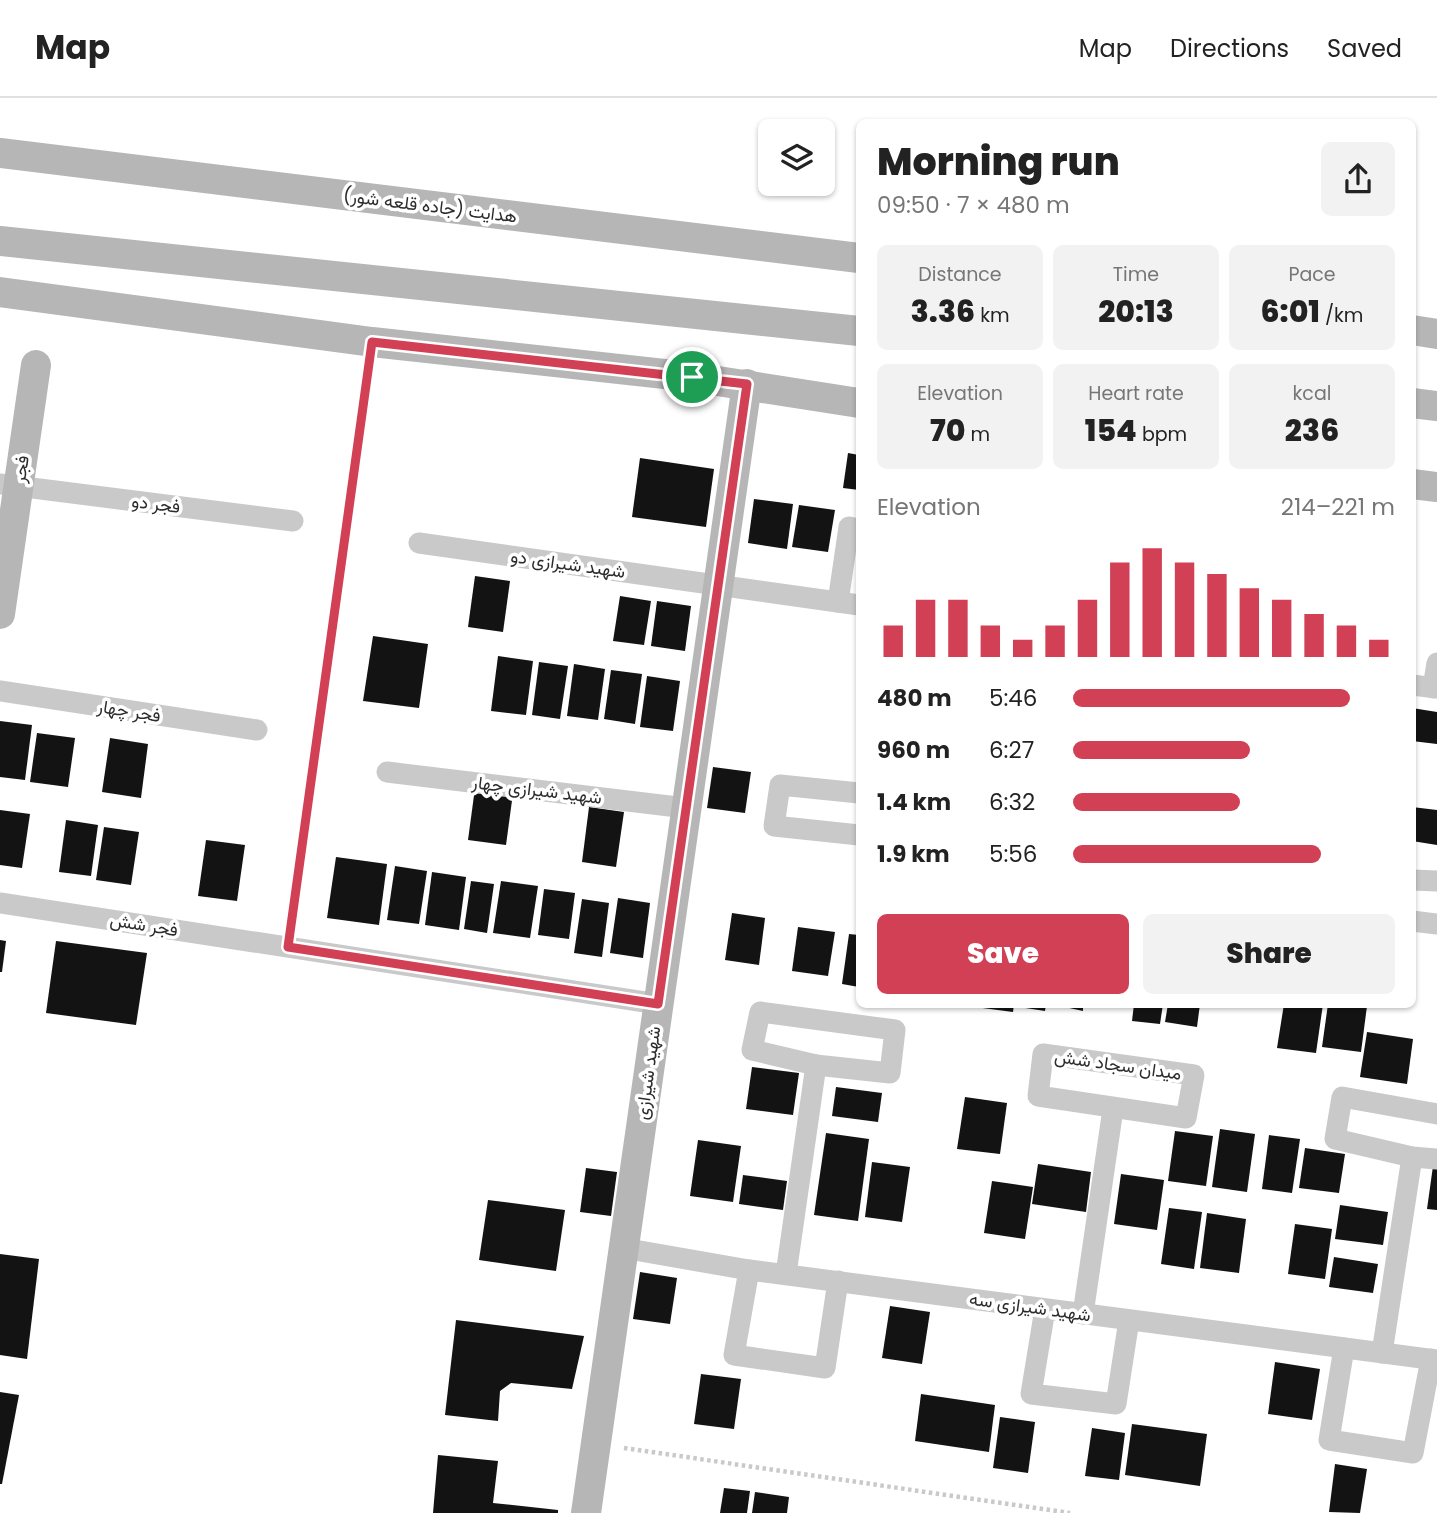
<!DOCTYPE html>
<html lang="en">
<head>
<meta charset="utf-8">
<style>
	body { margin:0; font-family:Poppins,Vazirmatn,sans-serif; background:#f2f2f2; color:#222; height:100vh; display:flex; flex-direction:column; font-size:26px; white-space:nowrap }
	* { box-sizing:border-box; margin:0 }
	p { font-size:23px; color:#767676 }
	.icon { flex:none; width:38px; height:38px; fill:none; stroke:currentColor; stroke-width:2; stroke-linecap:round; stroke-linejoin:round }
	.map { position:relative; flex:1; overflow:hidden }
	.panel { position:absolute; left:856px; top:21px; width:560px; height:889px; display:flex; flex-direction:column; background:#fff; border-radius:10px; box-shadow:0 2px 5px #0004 }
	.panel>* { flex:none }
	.controls { position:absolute; left:758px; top:21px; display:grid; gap:14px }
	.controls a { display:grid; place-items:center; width:77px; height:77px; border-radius:10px; background:#fff; box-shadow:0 2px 5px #0004; font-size:35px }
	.pin { position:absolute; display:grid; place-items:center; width:60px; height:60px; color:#fff; margin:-30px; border:4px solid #fff; border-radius:50%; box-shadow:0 2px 7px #0007 }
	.round { display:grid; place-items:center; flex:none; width:74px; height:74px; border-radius:10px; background:#f2f2f2 }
	.headline { display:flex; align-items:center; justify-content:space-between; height:119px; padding:0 21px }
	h1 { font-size:38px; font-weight:800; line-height:52px }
	.figures { display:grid; grid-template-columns:repeat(3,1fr); gap:10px; height:119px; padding:7px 21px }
	.figures div { display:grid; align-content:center; border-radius:10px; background:#f2f2f2; text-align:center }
	.figures b { font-size:30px; font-weight:800 }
	.figures small { font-size:19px; font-weight:400 }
	.figures p { font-size:19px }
	.chart { height:196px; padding:14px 21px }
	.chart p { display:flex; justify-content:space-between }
	.chart svg { width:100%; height:126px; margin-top:7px; stroke:#d24055; stroke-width:6 }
	.cta { display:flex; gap:14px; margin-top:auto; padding:14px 21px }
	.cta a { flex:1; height:80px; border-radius:10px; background:#d24055; color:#fff; font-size:28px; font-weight:800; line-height:80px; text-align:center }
	.cta a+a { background:#f2f2f2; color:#222 }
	ul { padding:0 21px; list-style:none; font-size:23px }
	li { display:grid; grid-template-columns:112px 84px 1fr; align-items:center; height:52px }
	li i { height:18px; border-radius:9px; background:#d24055 }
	header { display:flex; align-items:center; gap:42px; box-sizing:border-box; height:98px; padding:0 35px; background:#fff; border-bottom:2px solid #e0e0e0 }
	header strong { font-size:33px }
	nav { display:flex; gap:38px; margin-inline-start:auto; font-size:24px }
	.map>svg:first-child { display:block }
	.building { fill:#131313 }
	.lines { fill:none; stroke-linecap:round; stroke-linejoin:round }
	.path { stroke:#c9c9c9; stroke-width:4.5; stroke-dasharray:3.5 3.5; stroke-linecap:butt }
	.street { stroke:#c9c9c9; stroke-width:21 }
	.secondary { stroke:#b6b6b6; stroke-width:30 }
	.route-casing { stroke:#fff; stroke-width:14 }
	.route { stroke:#d24055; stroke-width:9 }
	.labels { text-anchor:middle; stroke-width:7; stroke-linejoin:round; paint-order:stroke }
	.street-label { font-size:18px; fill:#2c2c2c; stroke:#fff }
</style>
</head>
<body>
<header>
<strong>Map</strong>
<nav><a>Map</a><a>Directions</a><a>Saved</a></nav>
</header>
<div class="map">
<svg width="1437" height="1415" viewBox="0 0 1437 1415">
	<rect width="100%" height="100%" fill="#fff"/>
	<g class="building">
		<path d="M848 355 859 357V392L843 390Z"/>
		<path d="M640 360 714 371 706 429 632 419Z"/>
		<path d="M754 401 793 406 787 451 748 445Z"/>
		<path d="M799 407 835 412 828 454 792 449Z"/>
		<path d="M475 478 510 483 503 534 468 529Z"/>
		<path d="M620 498 651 503 644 547 613 543Z"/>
		<path d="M657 503 691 508 685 553 651 548Z"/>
		<path d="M373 538 428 546 419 610 363 603Z"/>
		<path d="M498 558 533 563 526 617 491 613Z"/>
		<path d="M539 564 568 568 560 621 532 617Z"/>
		<path d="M574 566 605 571 598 622 567 618Z"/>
		<path d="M611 572 642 576 635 626 604 621Z"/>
		<path d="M647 578 680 583 673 633 640 629Z"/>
		<path d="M1412 610 1437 614V646L1412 643Z"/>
		<path d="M0 623 32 627 25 682 0 679Z"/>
		<path d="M37 635 75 640 68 689 30 684Z"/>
		<path d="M110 640 148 646 141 700 102 694Z"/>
		<path d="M713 669 751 674 745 715 707 710Z"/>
		<path d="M475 690 513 695 506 747 468 742Z"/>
		<path d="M589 709 624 714 616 769 582 764Z"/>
		<path d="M1412 709 1437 712V747L1412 743Z"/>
		<path d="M0 712 30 716 22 770 0 767Z"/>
		<path d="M66 722 98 727 91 778 59 774Z"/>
		<path d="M104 729 139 734 131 787 96 782Z"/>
		<path d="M206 742 245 747 237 803 198 798Z"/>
		<path d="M336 759 387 766 379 827 327 820Z"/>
		<path d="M395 768 427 773 419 826 387 822Z"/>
		<path d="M432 774 466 779 459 832 425 827Z"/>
		<path d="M471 783 494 786 487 835 464 831Z"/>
		<path d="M501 783 538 788 530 840 493 835Z"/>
		<path d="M544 791 575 795 569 841 538 837Z"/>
		<path d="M618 800 650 805 643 860 610 855Z"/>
		<path d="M582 801 609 805 602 859 574 855Z"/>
		<path d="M732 815 765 820 759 867 725 862Z"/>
		<path d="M798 829 835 834 828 878 792 873Z"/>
		<path d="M849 836 859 837V889L842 886Z"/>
		<path d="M0 842 6 843 2 874H0Z"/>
		<path d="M56 843 147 855 136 927 46 915Z"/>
		<path d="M976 906H1014L1013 914 975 909Z"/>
		<path d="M1020 906H1046L1045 913 1019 909Z"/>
		<path d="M1051 906H1083V913Z"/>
		<path d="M1134 906H1163L1160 926 1132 923Z"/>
		<path d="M1168 906H1200L1197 929 1165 924Z"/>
		<path d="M1284 906H1323L1316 955 1277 950Z"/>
		<path d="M1328 906 1367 908 1361 954 1322 949Z"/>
		<path d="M1367 934 1413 941 1407 986 1360 979Z"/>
		<path d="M752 969 799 975 793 1017 746 1011Z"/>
		<path d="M836 989 882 995 878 1024 832 1018Z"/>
		<path d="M965 999 1007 1005 1000 1056 957 1051Z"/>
		<path d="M1220 1031 1255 1036 1247 1094 1212 1089Z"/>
		<path d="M1175 1033 1213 1038 1206 1088 1168 1083Z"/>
		<path d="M826 1035 869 1041 858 1123 814 1117Z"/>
		<path d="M1269 1037 1300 1041 1292 1095 1262 1091Z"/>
		<path d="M698 1042 741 1048 733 1104 690 1098Z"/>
		<path d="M1305 1050 1345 1056 1339 1095 1299 1090Z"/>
		<path d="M872 1064 910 1069 902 1124 865 1119Z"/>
		<path d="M1038 1066 1091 1074 1086 1114 1032 1106Z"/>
		<path d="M1433 1068H1437V1112L1427 1111Z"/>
		<path d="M586 1070 617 1074 611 1118 580 1114Z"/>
		<path d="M1121 1076 1164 1082 1157 1132 1114 1126Z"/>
		<path d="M743 1077 787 1083 783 1112 739 1106Z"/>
		<path d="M992 1083 1033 1089 1025 1141 984 1135Z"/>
		<path d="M488 1102 565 1112 556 1173 479 1162Z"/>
		<path d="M1340 1107 1388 1114 1383 1147 1335 1141Z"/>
		<path d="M1169 1110 1202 1114 1194 1171 1161 1166Z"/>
		<path d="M1207 1115 1246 1121 1239 1175 1200 1170Z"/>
		<path d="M1295 1126 1332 1131 1325 1181 1288 1176Z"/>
		<path d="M0 1156 39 1161 27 1261 0 1257Z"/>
		<path d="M1334 1159 1378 1166 1373 1195 1329 1189Z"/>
		<path d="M640 1174 677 1180 670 1226 633 1221Z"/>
		<path d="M890 1208 930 1214 922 1266 882 1260Z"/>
		<path d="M456 1222 584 1238 572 1291 511 1285 500 1293 498 1323 445 1317Z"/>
		<path d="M1275 1264 1320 1271 1312 1322 1268 1316Z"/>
		<path d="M701 1276 741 1281 734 1331 694 1326Z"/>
		<path d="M0 1294 19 1297 2 1386H0Z"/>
		<path d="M921 1296 995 1307 989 1354 915 1343Z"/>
		<path d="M1000 1319 1035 1324 1028 1375 993 1370Z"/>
		<path d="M1132 1326 1207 1336 1200 1388 1125 1377Z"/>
		<path d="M1092 1330 1125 1335 1119 1382 1085 1378Z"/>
		<path d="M438 1357 498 1363 493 1405 558 1412V1415H433Z"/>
		<path d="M1335 1366 1367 1371 1360 1415 1329 1414Z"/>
		<path d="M724 1390 750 1393 747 1415H720Z"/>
		<path d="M755 1394 789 1399 787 1415H752Z"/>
	</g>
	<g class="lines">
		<g class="path">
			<path d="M291 826 368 269"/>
			<path d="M624 1350 1070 1415"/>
		</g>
		<g class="street">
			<path d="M0 386 293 423"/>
			<path d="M419 445 859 507"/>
			<path d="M838 504 849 429 859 431"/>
			<path d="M1412 587 1437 590"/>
			<path d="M1433 590 1437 565"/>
			<path d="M0 593 257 632"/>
			<path d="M387 674 686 710"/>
			<path d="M859 695 780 687 774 728 859 737"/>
			<path d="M1412 782 1437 783"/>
			<path d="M0 805 658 906"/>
			<path d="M1412 823 1437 826"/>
			<path d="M760 914 895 932 890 975 816 967 752 952Z"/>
			<path d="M1043 956 1194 977 1186 1020 1038 998Z"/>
			<path d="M1437 1016 1342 999 1335 1041 1412 1059 1437 1061"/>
			<path d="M623 1150 749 1172 1437 1262"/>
			<path d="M749 1172 734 1257 825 1270 838 1183"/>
			<path d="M786 1176 816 967"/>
			<path d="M1045 1211 1031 1296 1116 1306 1129 1222"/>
			<path d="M1083 1216 1113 1011"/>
			<path d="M1344 1250 1329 1342 1413 1355 1431 1261"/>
			<path d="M1382 1255 1412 1059"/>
		</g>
		<g class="secondary">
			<path d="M0 55 859 160"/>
			<path d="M0 143 859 233"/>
			<path d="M0 194 372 244 692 279 859 305"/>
			<path d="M1412 232 1437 236"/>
			<path d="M1412 305 1437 308"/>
			<path d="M1412 386 1437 389"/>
			<path d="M0 516 36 267"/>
			<path d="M586 1415 747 286"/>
		</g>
	</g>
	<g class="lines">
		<g class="route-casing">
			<path id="route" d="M372 244 747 286 658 906 288 849Z"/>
		</g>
		<use href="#route" class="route"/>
	</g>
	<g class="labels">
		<g class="street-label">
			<text transform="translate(430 108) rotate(7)" y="6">هدایت (جاده قلعه شور)</text>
			<text transform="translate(21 371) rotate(-82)" y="6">فجر</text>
			<text transform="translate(156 406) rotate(7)" y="6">فجر دو</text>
			<text transform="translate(568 466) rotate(8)" y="6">شهید شیرازی دو</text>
			<text transform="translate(129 613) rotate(9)" y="6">فجر چهار</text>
			<text transform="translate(537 692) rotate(7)" y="6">شهید شیرازی چهار</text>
			<text transform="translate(144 827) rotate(9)" y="6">فجر شش</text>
			<text transform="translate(1118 967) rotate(8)" y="6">میدان سجاد شش</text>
			<text transform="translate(648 975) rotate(-82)" y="6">شهید شیرازی</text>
			<text transform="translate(1030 1209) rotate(8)" y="6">شهید شیرازی سه</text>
		</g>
	</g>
</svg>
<div class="controls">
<a><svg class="icon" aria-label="layers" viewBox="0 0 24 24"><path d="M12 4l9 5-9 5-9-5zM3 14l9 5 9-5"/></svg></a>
</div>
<div class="pin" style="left:692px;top:279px;background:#1e9e55"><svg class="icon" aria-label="arrive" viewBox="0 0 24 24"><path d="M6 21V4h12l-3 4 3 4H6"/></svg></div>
<section class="panel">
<div class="headline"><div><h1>Morning run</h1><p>09:50 · 7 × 480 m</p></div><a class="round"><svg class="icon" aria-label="share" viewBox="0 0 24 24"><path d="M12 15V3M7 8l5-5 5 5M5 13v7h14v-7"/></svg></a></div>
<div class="figures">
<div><p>Distance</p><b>3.36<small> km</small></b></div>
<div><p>Time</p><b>20:13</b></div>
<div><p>Pace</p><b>6:01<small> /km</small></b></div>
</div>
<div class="figures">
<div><p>Elevation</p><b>70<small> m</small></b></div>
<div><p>Heart rate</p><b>154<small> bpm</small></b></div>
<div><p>kcal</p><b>236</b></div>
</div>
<div class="chart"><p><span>Elevation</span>214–221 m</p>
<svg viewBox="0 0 160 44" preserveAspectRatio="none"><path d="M5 44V33M15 44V24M25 44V24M35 44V33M45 44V38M55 44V33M65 44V24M75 44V11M85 44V6M95 44V11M105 44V15M115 44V20M125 44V24M135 44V29M145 44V33M155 44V38"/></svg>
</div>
<ul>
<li><b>480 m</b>5:46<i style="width:86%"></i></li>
<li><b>960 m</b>6:27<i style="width:55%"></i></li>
<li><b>1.4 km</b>6:32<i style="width:52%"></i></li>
<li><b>1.9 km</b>5:56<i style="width:77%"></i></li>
</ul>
<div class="cta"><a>Save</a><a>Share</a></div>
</section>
</div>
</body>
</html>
